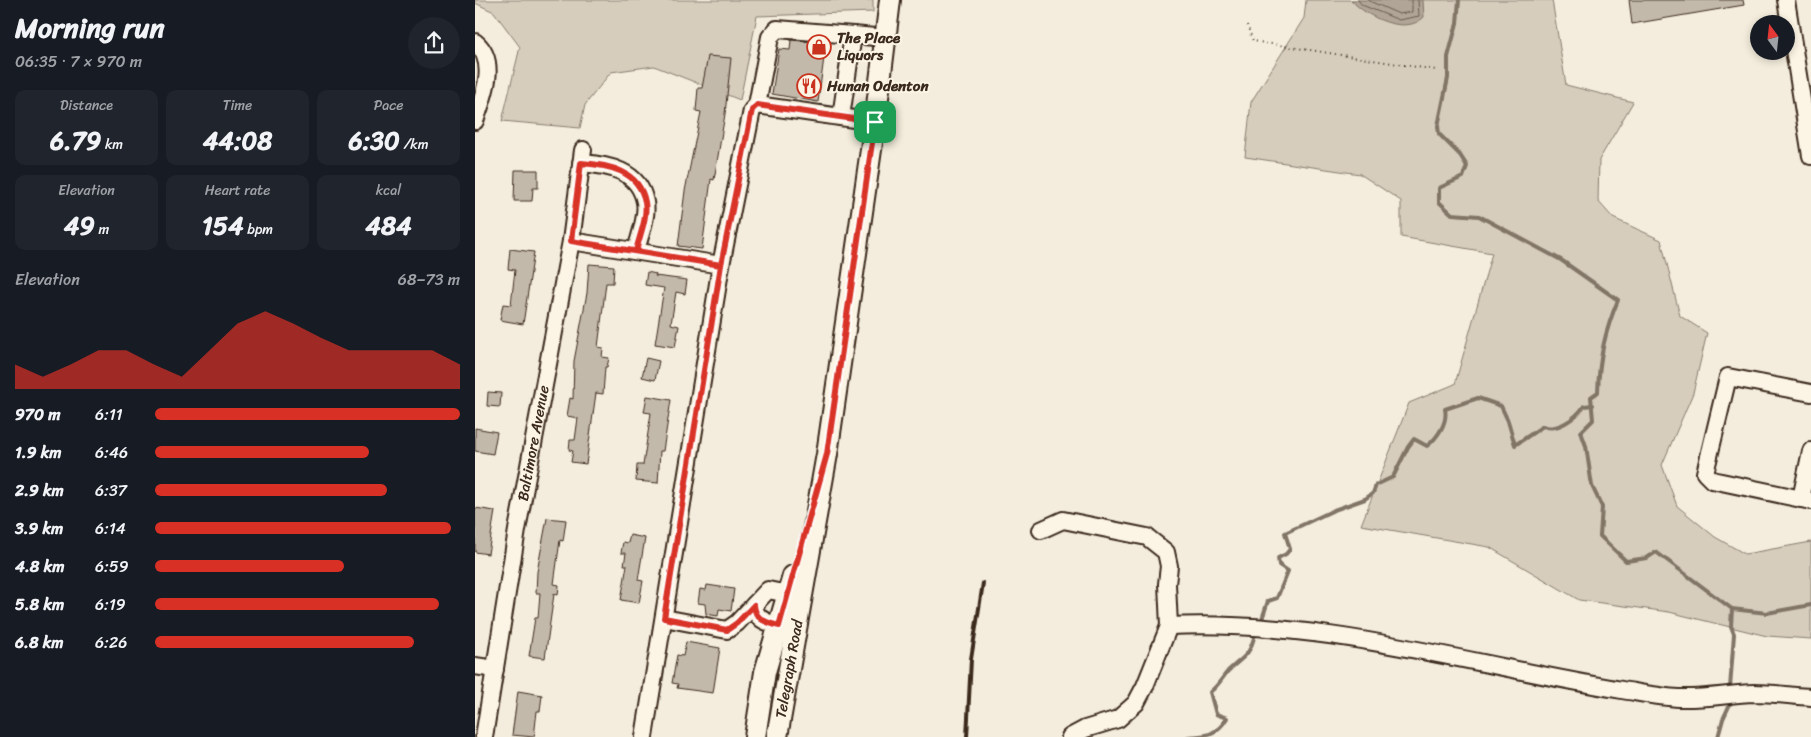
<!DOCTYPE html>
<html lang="en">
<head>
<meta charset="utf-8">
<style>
	body { margin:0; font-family:Sriracha,sans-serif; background:#20242c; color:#f1f3f6; height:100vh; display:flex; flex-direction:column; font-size:19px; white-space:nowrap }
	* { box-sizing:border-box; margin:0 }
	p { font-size:16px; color:#9ea1a6 }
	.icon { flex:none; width:28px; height:28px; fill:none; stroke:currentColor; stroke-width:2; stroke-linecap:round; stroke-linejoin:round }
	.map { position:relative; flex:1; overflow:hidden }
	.details { display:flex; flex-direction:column; background:#171b24; width:475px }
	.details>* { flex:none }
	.needle { width:32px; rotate:345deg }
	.buttons { position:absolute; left:1275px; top:15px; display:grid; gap:10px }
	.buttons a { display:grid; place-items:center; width:45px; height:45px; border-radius:50%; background:#171b24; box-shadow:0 2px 8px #0003; font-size:25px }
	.pin { position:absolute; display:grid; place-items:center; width:42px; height:42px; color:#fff; margin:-21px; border-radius:10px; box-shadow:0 2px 8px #0006 }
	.round { display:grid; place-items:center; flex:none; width:52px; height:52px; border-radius:26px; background:#20242c }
	.overview { display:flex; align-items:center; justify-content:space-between; height:85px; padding:0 15px }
	h1 { font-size:28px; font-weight:800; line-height:38px }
	.figures { display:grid; grid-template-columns:repeat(3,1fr); gap:8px; height:85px; padding:5px 15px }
	.figures div { display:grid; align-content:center; border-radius:10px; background:#20242c; text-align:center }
	.figures b { font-size:25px; font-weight:800 }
	.figures small { font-size:14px; font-weight:400 }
	.figures p { font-size:14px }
	.chart { height:140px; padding:10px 15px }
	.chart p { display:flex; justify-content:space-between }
	.chart svg { width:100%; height:90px; margin-top:5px; fill:#d93025; opacity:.7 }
	ul { padding:0 15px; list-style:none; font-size:16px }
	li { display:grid; grid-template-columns:80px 60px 1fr; align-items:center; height:38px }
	li i { height:12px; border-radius:6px; background:#d93025 }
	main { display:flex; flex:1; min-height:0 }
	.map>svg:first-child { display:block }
	.green { fill:#d6cdbd; stroke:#887c6e }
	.water { fill:#b0a596; stroke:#817466 }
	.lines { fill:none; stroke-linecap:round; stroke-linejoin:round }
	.shore { stroke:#6a5b4e; stroke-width:1 }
	.stream { stroke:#817466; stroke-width:4 }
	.building { fill:#c3b9aa; stroke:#3b2a1e }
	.minor-casing { stroke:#3b2a1e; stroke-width:20 }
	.major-casing { stroke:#3b2a1e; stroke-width:24 }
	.path { stroke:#3b2a1e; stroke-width:2; stroke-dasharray:1 4; stroke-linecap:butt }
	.minor { stroke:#fcf5e5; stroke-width:16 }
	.major { stroke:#fcf5e5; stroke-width:20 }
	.rail { stroke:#3b2a1e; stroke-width:4 }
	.route-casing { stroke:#fff; stroke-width:10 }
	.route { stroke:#d93025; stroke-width:6 }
	.labels { text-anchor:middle; stroke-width:4; stroke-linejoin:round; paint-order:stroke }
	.poi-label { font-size:15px; font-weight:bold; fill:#3b2a1e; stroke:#fcf5e5; text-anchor:start }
	.street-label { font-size:15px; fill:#3b2a1e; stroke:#fcf5e5 }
</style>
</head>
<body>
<main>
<section class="details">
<div class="overview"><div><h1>Morning run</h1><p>06:35 · 7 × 970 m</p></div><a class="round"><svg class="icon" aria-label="share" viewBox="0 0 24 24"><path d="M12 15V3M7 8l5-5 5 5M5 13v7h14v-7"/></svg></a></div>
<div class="figures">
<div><p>Distance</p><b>6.79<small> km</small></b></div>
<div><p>Time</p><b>44:08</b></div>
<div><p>Pace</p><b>6:30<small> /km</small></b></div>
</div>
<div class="figures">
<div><p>Elevation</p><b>49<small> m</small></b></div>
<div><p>Heart rate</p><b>154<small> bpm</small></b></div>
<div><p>kcal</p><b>484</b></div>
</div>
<div class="chart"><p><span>Elevation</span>68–73 m</p>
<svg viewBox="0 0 160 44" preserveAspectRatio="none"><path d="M0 44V32L10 38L20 32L30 25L40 25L50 32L60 38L70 25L80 12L90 6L100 12L110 19L120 25L130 25L140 25L150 25L160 32V44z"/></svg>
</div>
<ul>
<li><b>970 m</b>6:11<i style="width:100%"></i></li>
<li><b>1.9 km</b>6:46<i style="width:70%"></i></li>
<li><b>2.9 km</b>6:37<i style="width:76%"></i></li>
<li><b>3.9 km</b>6:14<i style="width:97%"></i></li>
<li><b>4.8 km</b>6:59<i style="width:62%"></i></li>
<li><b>5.8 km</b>6:19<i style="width:93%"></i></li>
<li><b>6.8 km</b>6:26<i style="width:85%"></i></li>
</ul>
</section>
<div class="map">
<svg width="1336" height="737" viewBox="0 0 1336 737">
	<rect width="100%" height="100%" fill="#f4eddd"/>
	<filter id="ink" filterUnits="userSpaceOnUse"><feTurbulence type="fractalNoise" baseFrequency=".02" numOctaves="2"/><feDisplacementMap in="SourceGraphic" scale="10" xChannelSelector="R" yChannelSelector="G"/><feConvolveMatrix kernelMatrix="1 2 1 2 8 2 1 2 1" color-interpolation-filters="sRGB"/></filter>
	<g filter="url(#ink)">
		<g class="green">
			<path d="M0 0H398V12L282 16 265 100 179 66 136 72 110 105 105 128 27 121 45 47 19 12 0 3Z"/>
			<path d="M831 0H1077L1091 85 1158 102 1124 160 1123 201 1138 218 1186 240 1205 316 1232 333 1218 393 1187 465 1202 506 1240 537 1270 554 1336 542V639L1292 636 1194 612 1104 600 1014 547 886 525 934 403 980 384 1017 253 926 237V201L885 174 770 157 776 102 829 18Z"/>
		</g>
		<path class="water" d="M876 0H948L949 17C931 36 891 17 876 0Z"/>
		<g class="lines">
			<g class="shore">
				<path d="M883 0 887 5 924 20 944 16 943 0"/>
				<path d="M892 0 924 14 937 12V0"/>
			</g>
			<g class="stream">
				<path d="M984 0 982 23 973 57V78L963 126 964 134 985 155 992 166 988 177 964 188V202L977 214 1004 216 1086 260 1143 300C1130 331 1124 358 1123 392L1116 397 1118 420 1106 432 1111 446 1117 486 1127 507 1125 536 1151 561 1172 558 1181 552 1257 609 1292 613 1336 605"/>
				<path d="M787 619 793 601 802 598 813 571 804 565 803 558 811 554 815 549 810 533 859 510 890 499 898 493 901 485 918 477 933 447 939 439 952 446C962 438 973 423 970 409L1003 398 1026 406 1033 421 1040 445 1068 426C1082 432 1101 418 1109 406L1118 405"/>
				<path d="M1255 688 1259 634 1256 626 1257 609"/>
				<path d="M713 737C731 736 742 735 752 718L741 714 735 692C743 686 747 678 753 671 768 656 774 658 780 634"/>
				<path d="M1243 737 1248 719 1256 702"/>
			</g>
		</g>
		<g class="building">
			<path d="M1154 0H1268L1269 5 1157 24Z"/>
			<path d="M316 40 351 43 343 102 297 94 304 49 315 50Z"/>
			<path d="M233 56 256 58 250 114 239 180 236 179 227 249 203 246 210 191 226 112 221 111 223 88H227Z"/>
			<path d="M40 170H63V188H58L57 201H39Z"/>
			<path d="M35 249 59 252 48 324 25 320 28 304 36 305 40 270 33 269Z"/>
			<path d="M114 264 139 266 138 283H131L123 347 128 348 127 357 134 358 132 367H130L128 394 121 393 111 464 96 462 98 451 94 450 95 440H100L103 418 92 416 95 398 98 399 99 361 112 293Z"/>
			<path d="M172 272 181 274 180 276 212 280 210 294 201 292 196 324 204 326 200 347 180 344 189 288 170 285Z"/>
			<path d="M171 358 184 361 180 380 167 377Z"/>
			<path d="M13 392 26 393 25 407 12 406Z"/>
			<path d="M172 396 196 400 188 451H185L183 483 161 481 162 465H168L176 413 169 412Z"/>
			<path d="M0 428 22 432 18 454 0 451Z"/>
			<path d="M0 508 20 511 13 554 0 552Z"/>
			<path d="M72 518 91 520 88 541 85 540 79 584 84 585 83 595 79 594 70 658 54 656 60 618H63L65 593H61L62 572Z"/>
			<path d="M155 535 170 538 163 580 168 581 164 603 146 600 152 565H149L151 553H146L148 542 153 543Z"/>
			<path d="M232 585 259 589 256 611 244 609 243 616 231 614 230 604 223 603 225 589 231 590Z"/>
			<path d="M211 642 245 648 238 693 202 688 203 684 197 683 202 655 208 656Z"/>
			<path d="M43 691 67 695 65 711H62L59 737 37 735Z"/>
		</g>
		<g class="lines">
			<g class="minor-casing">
				<g id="minor">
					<path d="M1311 0 1336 156"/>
					<path d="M0 42C24 62 8 97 0 121"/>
					<path d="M282 105 295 37 302 29 378 35"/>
					<path d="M366 117 378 35 411 38"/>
					<path d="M106 163C133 165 164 170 170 202 173 217 164 237 161 251"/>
					<path d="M96 241 246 265"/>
					<path d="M1336 393 1253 377 1230 473 1237 480 1336 501"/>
					<path d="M1326 499 1336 451"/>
					<path d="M566 530 588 520 672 537 691 552 694 566 692 584 694 626 670 686 661 703 643 719 610 729 595 737"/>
					<path d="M279 605C280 619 291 622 304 626"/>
					<path d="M189 618 252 630 262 623 293 590 313 594"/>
					<path d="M694 626C848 619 997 665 1147 690 1166 693 1185 697 1204 698 1229 699 1254 694 1279 693 1298 693 1317 696 1336 697"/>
					<path d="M0 666 20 669"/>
					<path id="s1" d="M9 737 42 530 96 241 108 150"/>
					<path d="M169 737 246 265 277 110 282 105 400 122"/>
				</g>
			</g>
			<g class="major-casing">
				<g id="major">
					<path d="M280 737 290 672 318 576"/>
					<path id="s2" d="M302 737 352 454 400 122 415 0"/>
				</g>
			</g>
			<path class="path" d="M772 25 778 41 961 70"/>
			<use href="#minor" class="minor"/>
			<use href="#major" class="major"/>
			<path class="rail" d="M492 737 496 659 508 583"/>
		</g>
	</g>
	<g class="lines" filter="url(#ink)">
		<g class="route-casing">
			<path id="route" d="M400 122 282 105 277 110 246 265 96 241 106 163C133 165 164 170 170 202 173 217 164 237 161 251L246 265 189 618 252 630 262 623 279 605C280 620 291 622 304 626L352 454 400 122"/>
		</g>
		<use href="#route" class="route"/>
	</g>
	<defs>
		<g id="shop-ring" transform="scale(1.25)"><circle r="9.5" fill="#fcf5e5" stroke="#c8321e" stroke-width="1.5"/><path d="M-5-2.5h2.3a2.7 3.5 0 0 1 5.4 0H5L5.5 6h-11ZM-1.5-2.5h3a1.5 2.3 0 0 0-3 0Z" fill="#c8321e"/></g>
		<g id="restaurant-ring" transform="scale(1.25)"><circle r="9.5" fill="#fcf5e5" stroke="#c8321e" stroke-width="1.5"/><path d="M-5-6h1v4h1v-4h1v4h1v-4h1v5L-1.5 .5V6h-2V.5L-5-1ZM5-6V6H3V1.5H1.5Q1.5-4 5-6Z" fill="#c8321e"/></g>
	</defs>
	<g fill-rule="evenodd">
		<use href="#shop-ring" x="344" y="47"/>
		<use href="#restaurant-ring" x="334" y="86"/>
	</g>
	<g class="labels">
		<g class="poi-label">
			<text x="362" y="43">The Place<tspan x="362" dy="17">Liquors</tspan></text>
			<text x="352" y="91">Hunan Odenton</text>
		</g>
		<g class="street-label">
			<text dy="5" stroke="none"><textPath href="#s1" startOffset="298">Baltimore Avenue</textPath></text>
			<text dy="5" stroke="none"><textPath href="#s2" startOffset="69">Telegraph Road</textPath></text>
		</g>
	</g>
</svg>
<div class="buttons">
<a><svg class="needle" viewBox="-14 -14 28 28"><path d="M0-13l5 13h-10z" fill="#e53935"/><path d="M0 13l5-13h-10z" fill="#9ea1a6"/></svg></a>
</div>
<div class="pin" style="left:400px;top:122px;background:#1e9e55"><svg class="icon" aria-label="arrive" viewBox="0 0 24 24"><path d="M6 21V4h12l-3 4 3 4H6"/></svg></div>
</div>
</main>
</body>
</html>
